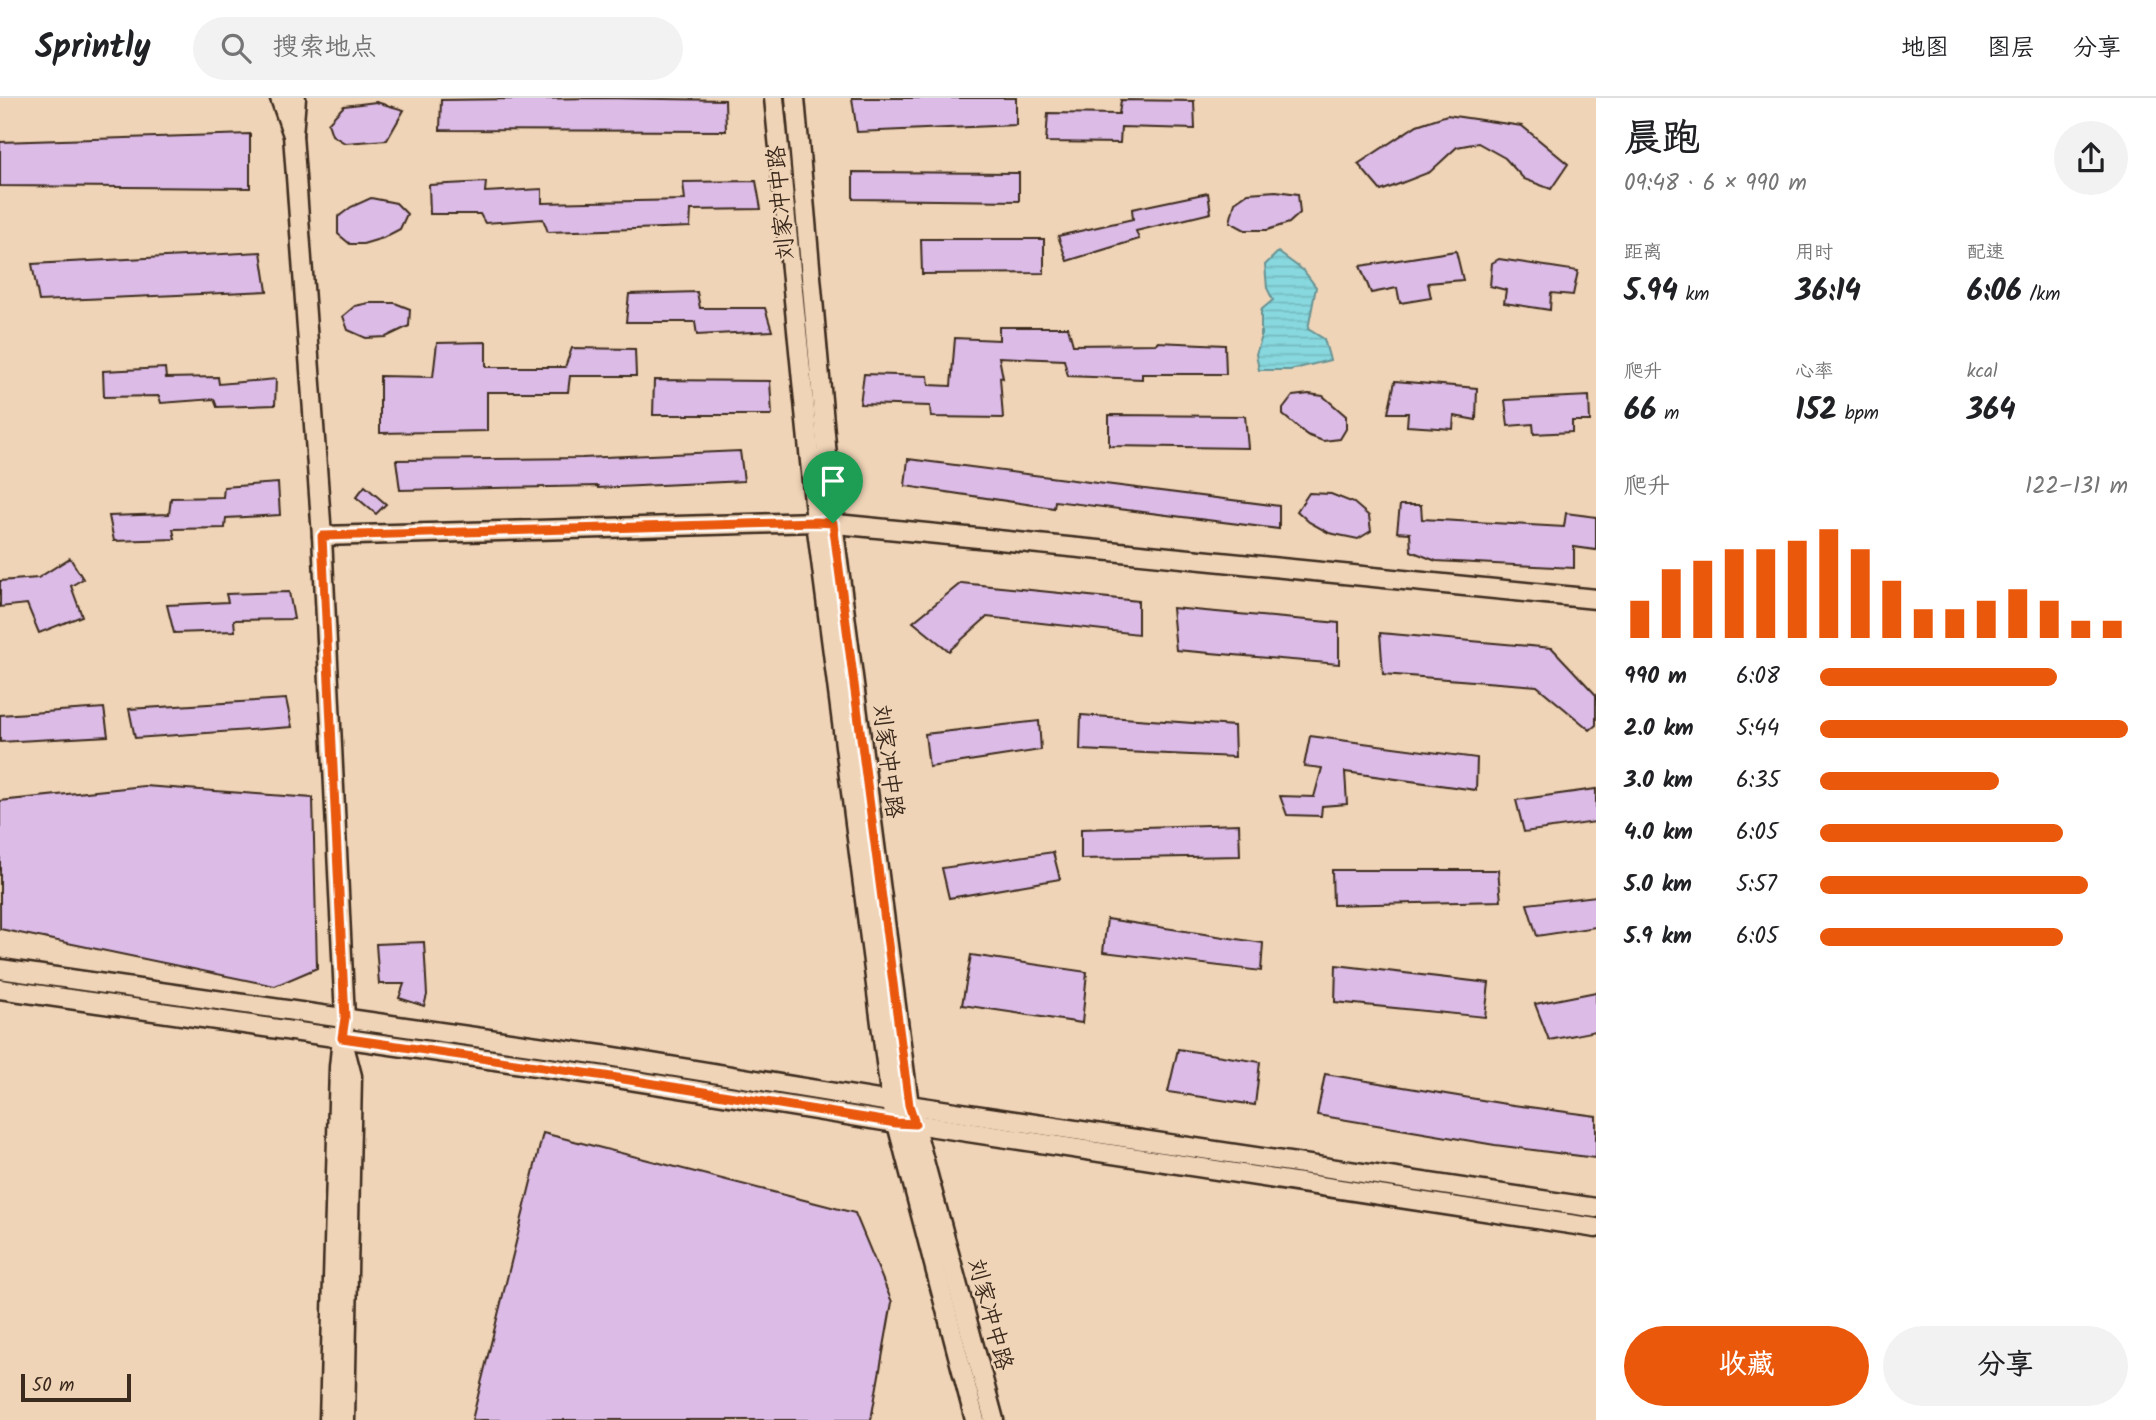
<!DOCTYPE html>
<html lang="zh">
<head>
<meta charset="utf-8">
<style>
	body { margin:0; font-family:Kalam,"LXGW WenKai TC",sans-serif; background:#f2f2f2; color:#202124; height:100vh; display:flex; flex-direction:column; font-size:26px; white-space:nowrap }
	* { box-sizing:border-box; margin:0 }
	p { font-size:23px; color:#757577 }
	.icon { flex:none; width:38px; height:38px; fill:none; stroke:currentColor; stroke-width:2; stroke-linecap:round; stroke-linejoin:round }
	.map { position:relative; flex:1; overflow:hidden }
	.details { display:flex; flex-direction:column; background:#fff; width:560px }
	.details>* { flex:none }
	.scale { position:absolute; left:21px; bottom:18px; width:110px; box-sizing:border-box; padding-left:7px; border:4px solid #3b2a1e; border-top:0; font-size:19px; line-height:24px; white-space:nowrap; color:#3b2a1e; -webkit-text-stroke:5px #f0d4b7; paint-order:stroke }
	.pin { position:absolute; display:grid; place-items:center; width:60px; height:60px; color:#fff; margin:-72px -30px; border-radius:50% 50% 50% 0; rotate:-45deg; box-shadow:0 0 7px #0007 }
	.pin .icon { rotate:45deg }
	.round { display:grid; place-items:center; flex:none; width:74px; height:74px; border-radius:37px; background:#f2f2f2 }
	.summary { display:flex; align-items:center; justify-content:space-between; height:119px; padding:0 28px }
	h1 { font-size:38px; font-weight:600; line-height:52px }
	.stats { display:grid; grid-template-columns:repeat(3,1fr); gap:10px; height:119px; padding:7px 28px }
	.stats div { display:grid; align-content:center }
	.stats b { font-size:30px; font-weight:600 }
	.stats small { font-size:19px; font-weight:400 }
	.stats p { font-size:19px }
	.chart { height:196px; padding:14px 28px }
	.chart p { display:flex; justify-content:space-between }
	.chart svg { width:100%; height:126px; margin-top:7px; stroke:#ea580c; stroke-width:6 }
	.action { display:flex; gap:14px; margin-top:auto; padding:14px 28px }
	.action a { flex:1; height:80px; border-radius:42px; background:#ea580c; color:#fff; font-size:28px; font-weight:600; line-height:80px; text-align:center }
	.action a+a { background:#f2f2f2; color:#202124 }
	ul { padding:0 28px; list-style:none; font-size:23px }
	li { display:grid; grid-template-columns:112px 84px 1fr; align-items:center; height:52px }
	li i { height:18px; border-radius:9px; background:#ea580c }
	header { display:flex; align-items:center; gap:42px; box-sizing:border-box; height:98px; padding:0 35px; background:#fff; border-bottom:2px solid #e0e0e0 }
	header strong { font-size:33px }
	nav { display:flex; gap:38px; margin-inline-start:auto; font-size:24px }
	.search { width:490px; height:63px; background:#f2f2f2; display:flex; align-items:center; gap:18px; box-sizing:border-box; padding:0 24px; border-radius:38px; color:#757577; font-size:26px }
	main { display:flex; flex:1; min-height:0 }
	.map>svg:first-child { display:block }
	.water { fill:url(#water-rules); stroke:#699292; stroke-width:2 }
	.building { fill:#dcbbe7; stroke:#3b2a1e; stroke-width:2 }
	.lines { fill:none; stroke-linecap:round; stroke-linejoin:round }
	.secondary-casing { stroke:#3b2a1e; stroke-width:23 }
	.secondary { stroke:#f0d4b7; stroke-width:18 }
	.route-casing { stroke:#fff; stroke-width:14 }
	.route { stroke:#ea580c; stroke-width:9 }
	.labels { text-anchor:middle; stroke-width:5; stroke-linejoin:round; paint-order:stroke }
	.street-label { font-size:23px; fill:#3b2a1e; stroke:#f0d4b7 }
</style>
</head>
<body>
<header>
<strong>Sprintly</strong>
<div class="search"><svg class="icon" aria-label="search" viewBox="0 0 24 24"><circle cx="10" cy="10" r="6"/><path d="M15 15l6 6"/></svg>搜索地点</div>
<nav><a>地图</a><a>图层</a><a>分享</a></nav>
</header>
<main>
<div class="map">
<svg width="1596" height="1322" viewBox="0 0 1596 1322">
	<defs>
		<pattern id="water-rules" width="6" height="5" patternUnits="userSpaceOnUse" patternTransform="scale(1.75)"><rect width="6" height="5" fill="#87d8df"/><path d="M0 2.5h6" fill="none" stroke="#75babf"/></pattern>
	</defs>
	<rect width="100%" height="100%" fill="#f0d4b7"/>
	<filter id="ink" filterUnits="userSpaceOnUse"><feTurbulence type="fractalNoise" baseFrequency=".0143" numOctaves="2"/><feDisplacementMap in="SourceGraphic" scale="14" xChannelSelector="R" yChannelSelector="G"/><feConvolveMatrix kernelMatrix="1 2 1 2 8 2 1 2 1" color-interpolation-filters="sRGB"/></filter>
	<g filter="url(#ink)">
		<path class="water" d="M1278 154 1304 173 1316 189 1308 231 1324 241 1330 262 1290 272H1259L1256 256 1261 241V212L1273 202 1267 190 1265 167Z"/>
		<g class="building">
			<path d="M601 0 725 2 726 33 440 32 441 2Z"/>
			<path d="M852 0H1016V27L857 34Z"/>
			<path d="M1121 2 1194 3 1195 31 1121 29 1120 45 1046 44 1048 15 1119 16Z"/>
			<path d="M376 4 404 12 387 42 345 45 332 37 328 25 344 8Z"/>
			<path d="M1447 17 1522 28 1568 66 1551 91 1524 81 1505 60 1478 45 1457 49 1430 74 1381 93 1358 66 1417 27Z"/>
			<path d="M250 36V90L0 88V44Z"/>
			<path d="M853 74 1019 75V103L853 101Z"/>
			<path d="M756 83 761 111 691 112 690 129 548 134 543 121 485 125 480 116H430L429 87 486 84 485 94 542 91V105L685 102 683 84Z"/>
			<path d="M1276 93 1298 96 1300 115 1289 125 1267 132H1245L1230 124 1235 104 1248 95Z"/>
			<path d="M1208 95 1211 115 1136 133 1139 141 1067 163 1058 138 1133 121 1132 111Z"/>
			<path d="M371 100 396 105 407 116 400 131 383 140 363 146H350L338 136V119L351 109Z"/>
			<path d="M921 141H1044V175L922 176Z"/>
			<path d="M1456 153 1463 182 1428 185 1431 200 1400 205 1397 190 1371 195 1360 168Z"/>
			<path d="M261 154 267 193 39 203 32 166Z"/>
			<path d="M1499 161 1578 173 1573 197 1551 195 1550 212 1504 205 1506 192 1490 188 1492 165Z"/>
			<path d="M697 194 700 210H765L772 233 697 237 695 224H626L629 196Z"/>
			<path d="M369 205H395L410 211 409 228 386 239 366 240 348 232 343 218 355 208Z"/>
			<path d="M999 229H1068L1073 247 1156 246 1157 244 1225 247 1226 276H1142V281L1068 278 1064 262 999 259 1003 280 1000 279 1003 320 931 319 930 308 860 306 864 276 928 278 929 287 951 288 955 240 999 242Z"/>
			<path d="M486 244V269H565L572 250 635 251 636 278H570L568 294H487V333L380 335V278L433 279 437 245Z"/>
			<path d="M165 270 166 280 218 279 219 286 276 281 275 307 217 309 214 301 161 305 159 298 104 299 103 273Z"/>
			<path d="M654 282 770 283 772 317H653Z"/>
			<path d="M1395 283 1477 290 1476 322 1454 318 1453 331 1407 328 1408 315H1388Z"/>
			<path d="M1309 296 1323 298 1346 318V331L1340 341 1323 343 1307 337 1283 317V311L1293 298Z"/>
			<path d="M1589 298 1590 323H1572V334L1534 336 1533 326 1508 328 1505 302Z"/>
			<path d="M1109 317 1245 318 1248 350 1109 348Z"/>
			<path d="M740 353 744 383 598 390V388L400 392 396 362 582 360Z"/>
			<path d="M908 361 1279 408V431L1055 403 1054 410 905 388Z"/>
			<path d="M278 385 280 417 226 420 225 430 173 431 175 441 114 443 109 418 169 416 171 400 223 399 224 389Z"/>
			<path d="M365 388 386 406 376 416 356 399Z"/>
			<path d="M1309 395 1331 396 1354 405 1369 418 1371 433 1358 441 1329 435 1309 424 1297 413Z"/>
			<path d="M1400 407H1421L1422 421 1564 429 1566 415 1596 419V452L1574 449V470L1436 463 1411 453 1410 435 1397 434Z"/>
			<path d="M70 460 83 481 71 488 82 518 39 535 27 506 0 509V483L38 480Z"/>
			<path d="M961 485 1138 503V536L987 519 949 553 913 524Z"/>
			<path d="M289 494 294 521 234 522 235 533 174 535 167 507 228 504 226 496Z"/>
			<path d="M1172 510 1339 525V566L1176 552Z"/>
			<path d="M1380 535 1552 550 1596 597V627L1590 632 1537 588 1383 576Z"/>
			<path d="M286 601 292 629 135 640 129 611Z"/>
			<path d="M104 610 108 638 0 644V617Z"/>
			<path d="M1081 617 1234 628 1235 659 1080 652Z"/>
			<path d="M1039 623 1041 652 929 669 925 636Z"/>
			<path d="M1310 638 1477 660 1476 692 1345 674 1347 706 1322 708 1321 718 1287 717 1280 698 1314 699 1322 670 1304 668Z"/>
			<path d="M144 688 313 700 317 870 275 888 0 831V703Z"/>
			<path d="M1596 691V724L1524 734 1516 702Z"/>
			<path d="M1239 726 1240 758 1081 761V731Z"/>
			<path d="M1053 754 1060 781 949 800 942 770Z"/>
			<path d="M1332 772H1498L1501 803 1333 807Z"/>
			<path d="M1596 798V829L1537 838 1527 806Z"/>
			<path d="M1107 821 1263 845 1261 873 1103 854Z"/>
			<path d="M424 844 427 897 424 908 399 900 404 886H379L376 846Z"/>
			<path d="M971 857 1087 874 1082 925 962 907Z"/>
			<path d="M1336 867 1489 885 1485 919 1335 904Z"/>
			<path d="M1596 894V933L1549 942 1535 906Z"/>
			<path d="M1178 951 1260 964 1255 1007 1168 994Z"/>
			<path d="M1325 976 1506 1006 1596 1018V1060L1495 1047 1317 1017Z"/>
			<path d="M543 1035 855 1115 892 1204 871 1322H472Z"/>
		</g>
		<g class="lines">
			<g class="secondary-casing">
				<g id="secondary">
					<path d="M280 0 293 37 296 0"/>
					<path d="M774 0 816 424 891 1003 975 1322"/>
					<path d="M795 0 833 425 909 1007 994 1322"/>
					<path d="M293 37 322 438 345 920 344 931"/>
					<path d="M322 438 816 424 1596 501"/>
					<path d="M0 871 608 958 909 1007 1596 1110"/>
					<path d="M0 891 605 978 896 1025 915 1026 1596 1130"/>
					<path d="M329 1322 339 969 342 940 352 978 345 1322"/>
				</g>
			</g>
			<use href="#secondary" class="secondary"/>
		</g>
	</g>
	<g class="lines" filter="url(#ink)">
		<g class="route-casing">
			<path id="route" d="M816 424 833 425 909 1007 915 1026 896 1025 605 978 342 940 345 920 322 438Z"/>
		</g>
		<use href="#route" class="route"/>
	</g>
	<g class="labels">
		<g class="street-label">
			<text transform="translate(780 105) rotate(-95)" y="8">刘家冲中路</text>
			<text transform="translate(889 663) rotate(83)" y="8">刘家冲中路</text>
			<text transform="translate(991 1216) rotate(75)" y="8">刘家冲中路</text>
		</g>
	</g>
</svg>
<div class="scale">50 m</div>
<div class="pin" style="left:833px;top:425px;background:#1e9e55"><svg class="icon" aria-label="arrive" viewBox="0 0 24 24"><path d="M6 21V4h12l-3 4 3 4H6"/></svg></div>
</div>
<section class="details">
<div class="summary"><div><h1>晨跑</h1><p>09:48 · 6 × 990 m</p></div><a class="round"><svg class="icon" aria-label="share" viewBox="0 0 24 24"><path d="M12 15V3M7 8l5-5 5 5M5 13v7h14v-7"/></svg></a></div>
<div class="stats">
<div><p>距离</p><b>5.94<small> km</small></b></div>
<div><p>用时</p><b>36:14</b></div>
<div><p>配速</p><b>6:06<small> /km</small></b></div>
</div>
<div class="stats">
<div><p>爬升</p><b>66<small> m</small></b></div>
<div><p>心率</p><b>152<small> bpm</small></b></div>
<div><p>kcal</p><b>364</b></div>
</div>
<div class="chart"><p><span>爬升</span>122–131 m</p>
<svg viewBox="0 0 160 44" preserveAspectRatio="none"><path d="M5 44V31M15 44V20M25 44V17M35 44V13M45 44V13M55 44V10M65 44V6M75 44V13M85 44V24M95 44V34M105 44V34M115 44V31M125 44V27M135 44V31M145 44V38M155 44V38"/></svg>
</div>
<ul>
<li><b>990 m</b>6:08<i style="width:77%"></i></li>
<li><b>2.0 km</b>5:44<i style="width:100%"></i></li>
<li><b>3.0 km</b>6:35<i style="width:58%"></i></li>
<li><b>4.0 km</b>6:05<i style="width:79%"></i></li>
<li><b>5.0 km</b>5:57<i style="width:87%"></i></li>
<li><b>5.9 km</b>6:05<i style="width:79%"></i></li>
</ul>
<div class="action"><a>收藏</a><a>分享</a></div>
</section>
</main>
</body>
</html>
